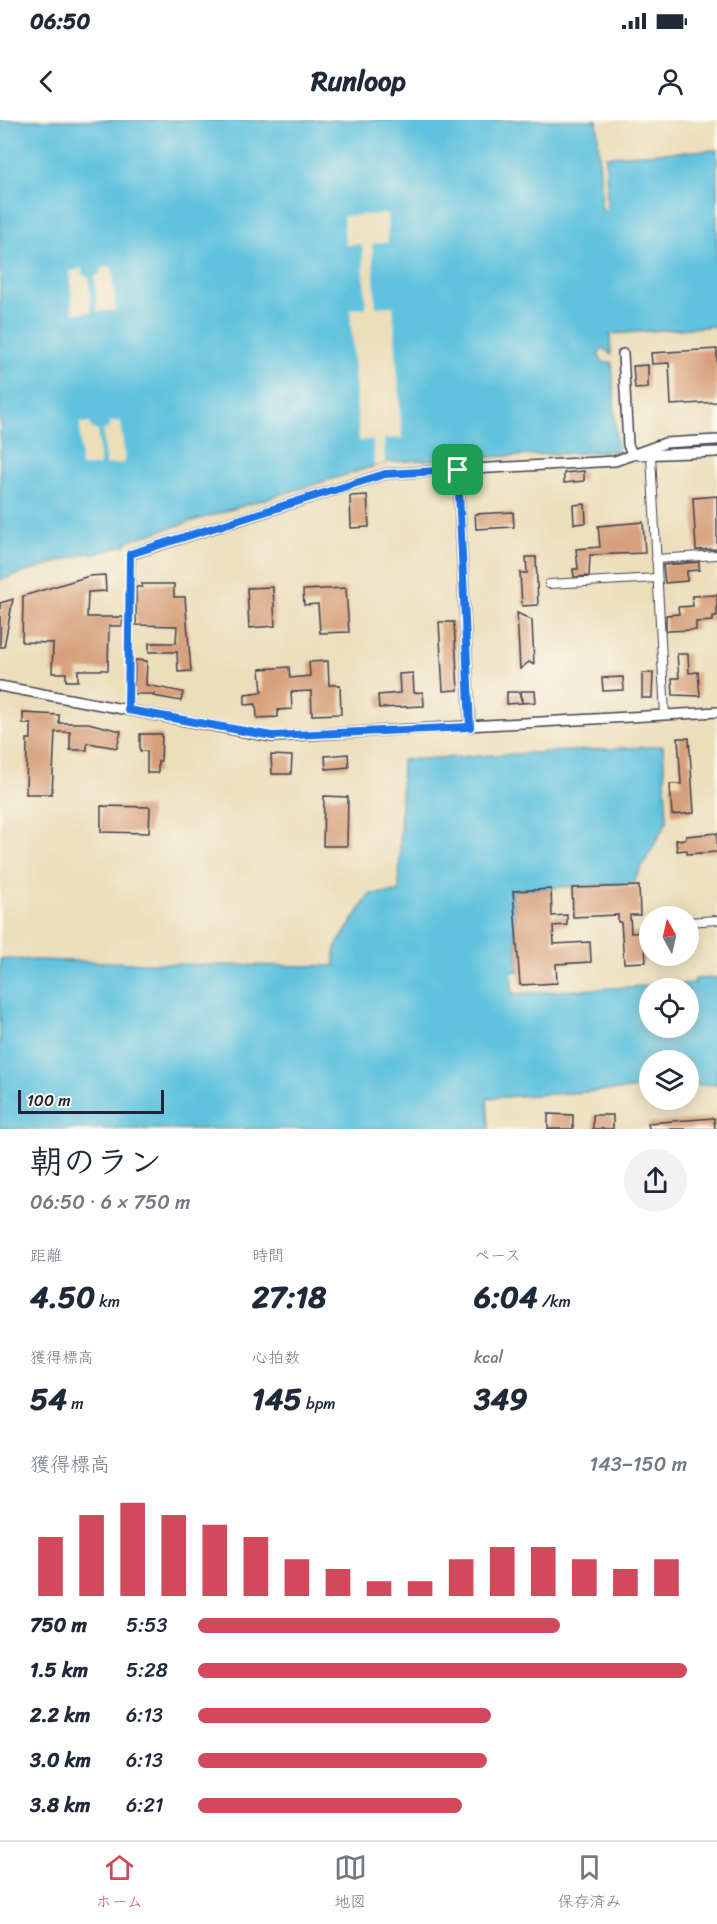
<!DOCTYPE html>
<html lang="ja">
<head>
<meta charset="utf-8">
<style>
	body { margin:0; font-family:Sriracha,"Klee One",sans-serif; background:#f2f2f3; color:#1f2937; height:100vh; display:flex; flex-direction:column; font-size:22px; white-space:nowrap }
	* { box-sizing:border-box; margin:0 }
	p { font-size:20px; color:#747a83 }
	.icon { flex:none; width:33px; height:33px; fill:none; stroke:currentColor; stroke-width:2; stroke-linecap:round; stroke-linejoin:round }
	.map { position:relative; height:1009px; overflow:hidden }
	.sheet { display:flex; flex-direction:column; background:#fff; flex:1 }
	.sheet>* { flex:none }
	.needle { width:39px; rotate:352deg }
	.tools { position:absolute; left:639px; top:786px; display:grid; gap:12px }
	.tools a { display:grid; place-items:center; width:60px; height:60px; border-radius:50%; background:#fff; box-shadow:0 3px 15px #0003; font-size:30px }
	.scale { position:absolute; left:18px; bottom:15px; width:146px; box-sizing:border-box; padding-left:6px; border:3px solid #22223b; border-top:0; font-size:16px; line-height:21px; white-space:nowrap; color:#22223b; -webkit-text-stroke:4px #fbf7ec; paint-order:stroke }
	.pin { position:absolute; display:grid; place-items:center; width:51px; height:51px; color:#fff; margin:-26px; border-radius:12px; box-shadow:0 3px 9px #0006 }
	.round { display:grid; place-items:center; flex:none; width:63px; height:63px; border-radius:32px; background:#f2f2f3 }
	.head { display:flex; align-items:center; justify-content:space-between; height:102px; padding:0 30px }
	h1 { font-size:33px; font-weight:800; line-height:45px }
	.metrics { display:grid; grid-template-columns:repeat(3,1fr); gap:9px; height:102px; padding:6px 30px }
	.metrics div { display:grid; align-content:center }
	.metrics b { font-size:30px; font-weight:800 }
	.metrics small { font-size:16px; font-weight:400 }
	.metrics p { font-size:16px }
	.chart { height:168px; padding:12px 30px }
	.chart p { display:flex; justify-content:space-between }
	.chart svg { width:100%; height:108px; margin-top:6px; stroke:#d1495b; stroke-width:6 }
	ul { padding:0 30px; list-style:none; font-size:20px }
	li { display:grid; grid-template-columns:96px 72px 1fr; align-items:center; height:45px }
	li i { height:15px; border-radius:8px; background:#d1495b }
	.status { display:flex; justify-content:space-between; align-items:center; height:42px; padding:0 30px; background:#fff; direction:ltr }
	.status svg { height:16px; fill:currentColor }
	header { display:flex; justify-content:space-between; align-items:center; height:78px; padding:0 30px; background:#fff; font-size:27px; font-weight:800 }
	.menu { display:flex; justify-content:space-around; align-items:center; height:84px; border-top:2px solid #e0e1e3; background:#fff; font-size:16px; color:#747a83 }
	.menu a { display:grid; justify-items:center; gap:3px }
	.menu .selected { color:#d1495b }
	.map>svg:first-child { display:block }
	.water { fill:#60c2de; stroke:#41728c; stroke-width:1.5; fill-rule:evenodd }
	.pier { fill:#ecdebb }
	.building { fill:#d7a07b }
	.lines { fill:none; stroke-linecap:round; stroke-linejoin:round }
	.minor-casing { stroke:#403e4e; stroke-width:10 }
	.tertiary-casing { stroke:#403e4e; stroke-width:12 }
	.minor { stroke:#fff; stroke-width:8 }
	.tertiary { stroke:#fff; stroke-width:9 }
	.route-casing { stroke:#fff; stroke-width:12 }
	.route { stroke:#1a73e8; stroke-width:8 }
</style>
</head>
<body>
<div class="status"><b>06:50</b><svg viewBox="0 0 49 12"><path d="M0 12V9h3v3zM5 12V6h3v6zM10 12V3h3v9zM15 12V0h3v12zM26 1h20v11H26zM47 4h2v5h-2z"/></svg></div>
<header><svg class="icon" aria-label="back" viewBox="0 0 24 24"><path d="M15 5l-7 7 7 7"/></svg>Runloop<svg class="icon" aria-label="person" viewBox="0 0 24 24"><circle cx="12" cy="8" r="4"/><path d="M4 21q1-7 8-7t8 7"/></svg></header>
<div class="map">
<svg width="717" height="1009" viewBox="0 0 717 1009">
	<rect width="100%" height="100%" fill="#fbf7ec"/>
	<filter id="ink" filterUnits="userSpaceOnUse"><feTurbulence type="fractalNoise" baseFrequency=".0167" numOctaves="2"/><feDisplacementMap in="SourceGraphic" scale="12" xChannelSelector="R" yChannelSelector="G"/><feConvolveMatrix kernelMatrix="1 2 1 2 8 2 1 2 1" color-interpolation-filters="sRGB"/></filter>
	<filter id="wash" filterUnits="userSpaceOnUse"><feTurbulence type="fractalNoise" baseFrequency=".008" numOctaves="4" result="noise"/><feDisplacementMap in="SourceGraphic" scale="24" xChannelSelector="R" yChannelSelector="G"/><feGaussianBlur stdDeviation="1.35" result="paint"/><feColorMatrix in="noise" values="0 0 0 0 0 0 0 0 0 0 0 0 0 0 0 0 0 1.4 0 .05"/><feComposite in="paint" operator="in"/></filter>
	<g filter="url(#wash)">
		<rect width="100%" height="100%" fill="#ecdebb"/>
		<g class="water">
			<path d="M0 0H597L602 90H607L606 36 717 30V206L610 214 611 235 603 228 598 235 604 243 612 242 617 331 388 342 127 421V424L92 435 90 432 0 460Z"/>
			<path d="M663 626 667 701 633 763 512 770 518 851 511 852 513 874 695 863V859L717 858V964L689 966 688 940H650L649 968 487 978 489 1009H0V839L208 845 335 846V828L370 774 399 772 402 640ZM650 868H688V908H650Z"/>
		</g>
		<g class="pier">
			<path d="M387 94 388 122 372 124 376 187 393 186 402 318 384 319 385 343 374 346 373 320 359 321 350 189 366 188 362 124 345 125 343 96Z"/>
			<path d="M112 147 116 190 97 192 95 157 101 153V148Z"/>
			<path d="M82 149V154L89 158 91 192 73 193 70 151Z"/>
			<path d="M121 301 125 343 105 345 103 311 110 307V302Z"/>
			<path d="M80 303H90L91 308 98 311 100 346H81Z"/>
		</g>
		<g id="blocks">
			<g class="building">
				<path d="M717 229V282L671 285 669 243 652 244 651 233Z"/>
				<path d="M648 245V268L635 269 633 246Z"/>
				<path d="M584 351V361L564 363V353Z"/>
				<path d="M367 375 369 407 351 408 350 376Z"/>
				<path d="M717 376V429L696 430 693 378Z"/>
				<path d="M585 384 586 403 574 404 573 385Z"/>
				<path d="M513 392 514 407 476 409 475 394Z"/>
				<path d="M643 402 645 433 590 435 589 456 574 457 573 449H578L576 429 600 427 598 406Z"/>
				<path d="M526 437H536L538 485 522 486 520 453H527Z"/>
				<path d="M699 442V450L687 451V461L665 463 663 445Z"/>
				<path d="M105 455 106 471 88 472 87 497H124L122 506H109L108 550H78V561H66V553H52L53 523 22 522 23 476 89 456Z"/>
				<path d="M142 464H174V477H185L191 551 178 552 177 532H149V523H176L177 506 136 505V467H142Z"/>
				<path d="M273 467 275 506 249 508 247 468Z"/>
				<path d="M346 468 349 512 320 513 318 484 304 485 303 470Z"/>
				<path d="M717 475V496H713V501L696 502V510L666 511V495L679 494 678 487 693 486 692 476Z"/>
				<path d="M13 479 4 527H0V483Z"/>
				<path d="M517 493 532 500 534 545 529 542 520 549Z"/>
				<path d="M439 502H454L458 570 443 571Z"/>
				<path d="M677 534H688L689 553 698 552 700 576 673 575 672 558H679Z"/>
				<path d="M135 540 147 541 146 565 183 572 181 581 153 576 154 574H134Z"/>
				<path d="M328 541 329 565H340L341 594 312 595 311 571 291 572 292 589 278 590V597L257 598 256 584 245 585V574L262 572 260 549 289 547 290 558 310 556 309 542Z"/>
				<path d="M413 553 414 573 423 572 424 586 379 588 378 575 400 573 399 554Z"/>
				<path d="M642 553H653L652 578H642Z"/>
				<path d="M623 557 624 570 603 571 602 558Z"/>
				<path d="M521 571H535L536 582 507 584V572H519L522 582Z"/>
				<path d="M23 593 59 595V603H88L121 611 117 628 87 623V630H70V612H55L52 674H26L27 619H31V604H23Z"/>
				<path d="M140 614H162L161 641H158V653H147V631H140Z"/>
				<path d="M678 618H689L694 693 672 695 670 664H681Z"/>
				<path d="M348 634 349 647 326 649 325 636Z"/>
				<path d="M271 635 292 636 291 654H272Z"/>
				<path d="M324 676 348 677 347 726H323Z"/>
				<path d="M101 686 150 687 149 713 101 712Z"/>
				<path d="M717 713V732L687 734V730L677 731 676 720 686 719V716Z"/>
				<path d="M639 766 640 795H630L631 813 644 812 646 842 624 843 621 802H618V795L573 797 572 768Z"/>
				<path d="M551 769 552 796 567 795V805L553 806 554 824 590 822 591 842 556 844 557 863 520 865 513 771Z"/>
				<path d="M548 994 573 995V1009H548Z"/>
				<rect x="593" y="995" width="20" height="14"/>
				<path d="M714 998 715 1009H649L648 1003Z"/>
			</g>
		</g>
	</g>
	<g filter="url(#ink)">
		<use href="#blocks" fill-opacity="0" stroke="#403e4e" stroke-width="1.5"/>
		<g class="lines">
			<g class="minor-casing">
				<g id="minor">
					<path d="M651 336 665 595"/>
					<path d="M656 439 717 435"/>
					<path d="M549 464 657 458"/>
					<path d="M128 590 131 434"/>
					<path d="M688 802 717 800"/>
					<path d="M649 804H650"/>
				</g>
			</g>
			<g class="tertiary-casing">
				<g id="tertiary">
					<path d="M623 234 628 325 633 335"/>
					<path d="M639 335 717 332"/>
					<path d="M458 350 470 607"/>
					<path d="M131 434 385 354 615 341 665 323 717 320"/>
					<path d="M0 566 272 617 717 592"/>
				</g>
			</g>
			<use href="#minor" class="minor"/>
			<use href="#tertiary" class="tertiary"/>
		</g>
	</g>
	<g class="lines" filter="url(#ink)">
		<g class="route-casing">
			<path id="route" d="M458 350 470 607 272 616 128 590 130 434 385 354Z"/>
		</g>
		<use href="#route" class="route"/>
	</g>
</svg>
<div class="tools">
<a><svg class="needle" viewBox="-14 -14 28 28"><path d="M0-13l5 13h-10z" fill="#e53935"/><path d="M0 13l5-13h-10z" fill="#747a83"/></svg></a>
<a><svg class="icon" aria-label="locate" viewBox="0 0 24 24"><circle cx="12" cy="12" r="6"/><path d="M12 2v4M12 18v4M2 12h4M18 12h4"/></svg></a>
<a><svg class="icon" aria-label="layers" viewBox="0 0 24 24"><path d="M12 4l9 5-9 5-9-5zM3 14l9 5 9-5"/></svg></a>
</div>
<div class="scale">100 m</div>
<div class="pin" style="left:458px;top:350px;background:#1e9e55"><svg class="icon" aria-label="arrive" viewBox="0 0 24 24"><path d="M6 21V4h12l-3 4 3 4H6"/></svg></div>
</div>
<section class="sheet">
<div class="head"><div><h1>朝のラン</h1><p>06:50 · 6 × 750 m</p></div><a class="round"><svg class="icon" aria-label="share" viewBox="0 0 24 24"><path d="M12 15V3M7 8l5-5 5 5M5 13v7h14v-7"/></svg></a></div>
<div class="metrics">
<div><p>距離</p><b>4.50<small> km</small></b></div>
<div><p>時間</p><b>27:18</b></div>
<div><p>ペース</p><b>6:04<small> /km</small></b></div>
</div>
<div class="metrics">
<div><p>獲得標高</p><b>54<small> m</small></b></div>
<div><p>心拍数</p><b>145<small> bpm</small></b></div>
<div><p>kcal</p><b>349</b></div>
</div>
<div class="chart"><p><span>獲得標高</span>143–150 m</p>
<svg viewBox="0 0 160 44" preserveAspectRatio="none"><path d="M5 44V20M15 44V11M25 44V6M35 44V11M45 44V15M55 44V20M65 44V29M75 44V33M85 44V38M95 44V38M105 44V29M115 44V24M125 44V24M135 44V29M145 44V33M155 44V29"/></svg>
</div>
<ul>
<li><b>750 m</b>5:53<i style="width:74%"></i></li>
<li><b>1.5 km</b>5:28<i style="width:100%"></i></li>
<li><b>2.2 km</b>6:13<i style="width:60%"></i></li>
<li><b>3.0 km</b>6:13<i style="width:59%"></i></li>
<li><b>3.8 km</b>6:21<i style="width:54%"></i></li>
</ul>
</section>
<nav class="menu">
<a class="selected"><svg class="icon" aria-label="home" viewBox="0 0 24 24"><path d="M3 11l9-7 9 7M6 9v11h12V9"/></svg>ホーム</a>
<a><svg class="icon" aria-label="map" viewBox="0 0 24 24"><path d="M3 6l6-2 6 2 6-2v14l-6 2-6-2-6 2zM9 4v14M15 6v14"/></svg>地図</a>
<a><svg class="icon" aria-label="saved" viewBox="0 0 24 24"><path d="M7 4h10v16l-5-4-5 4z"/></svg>保存済み</a>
</nav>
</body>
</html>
